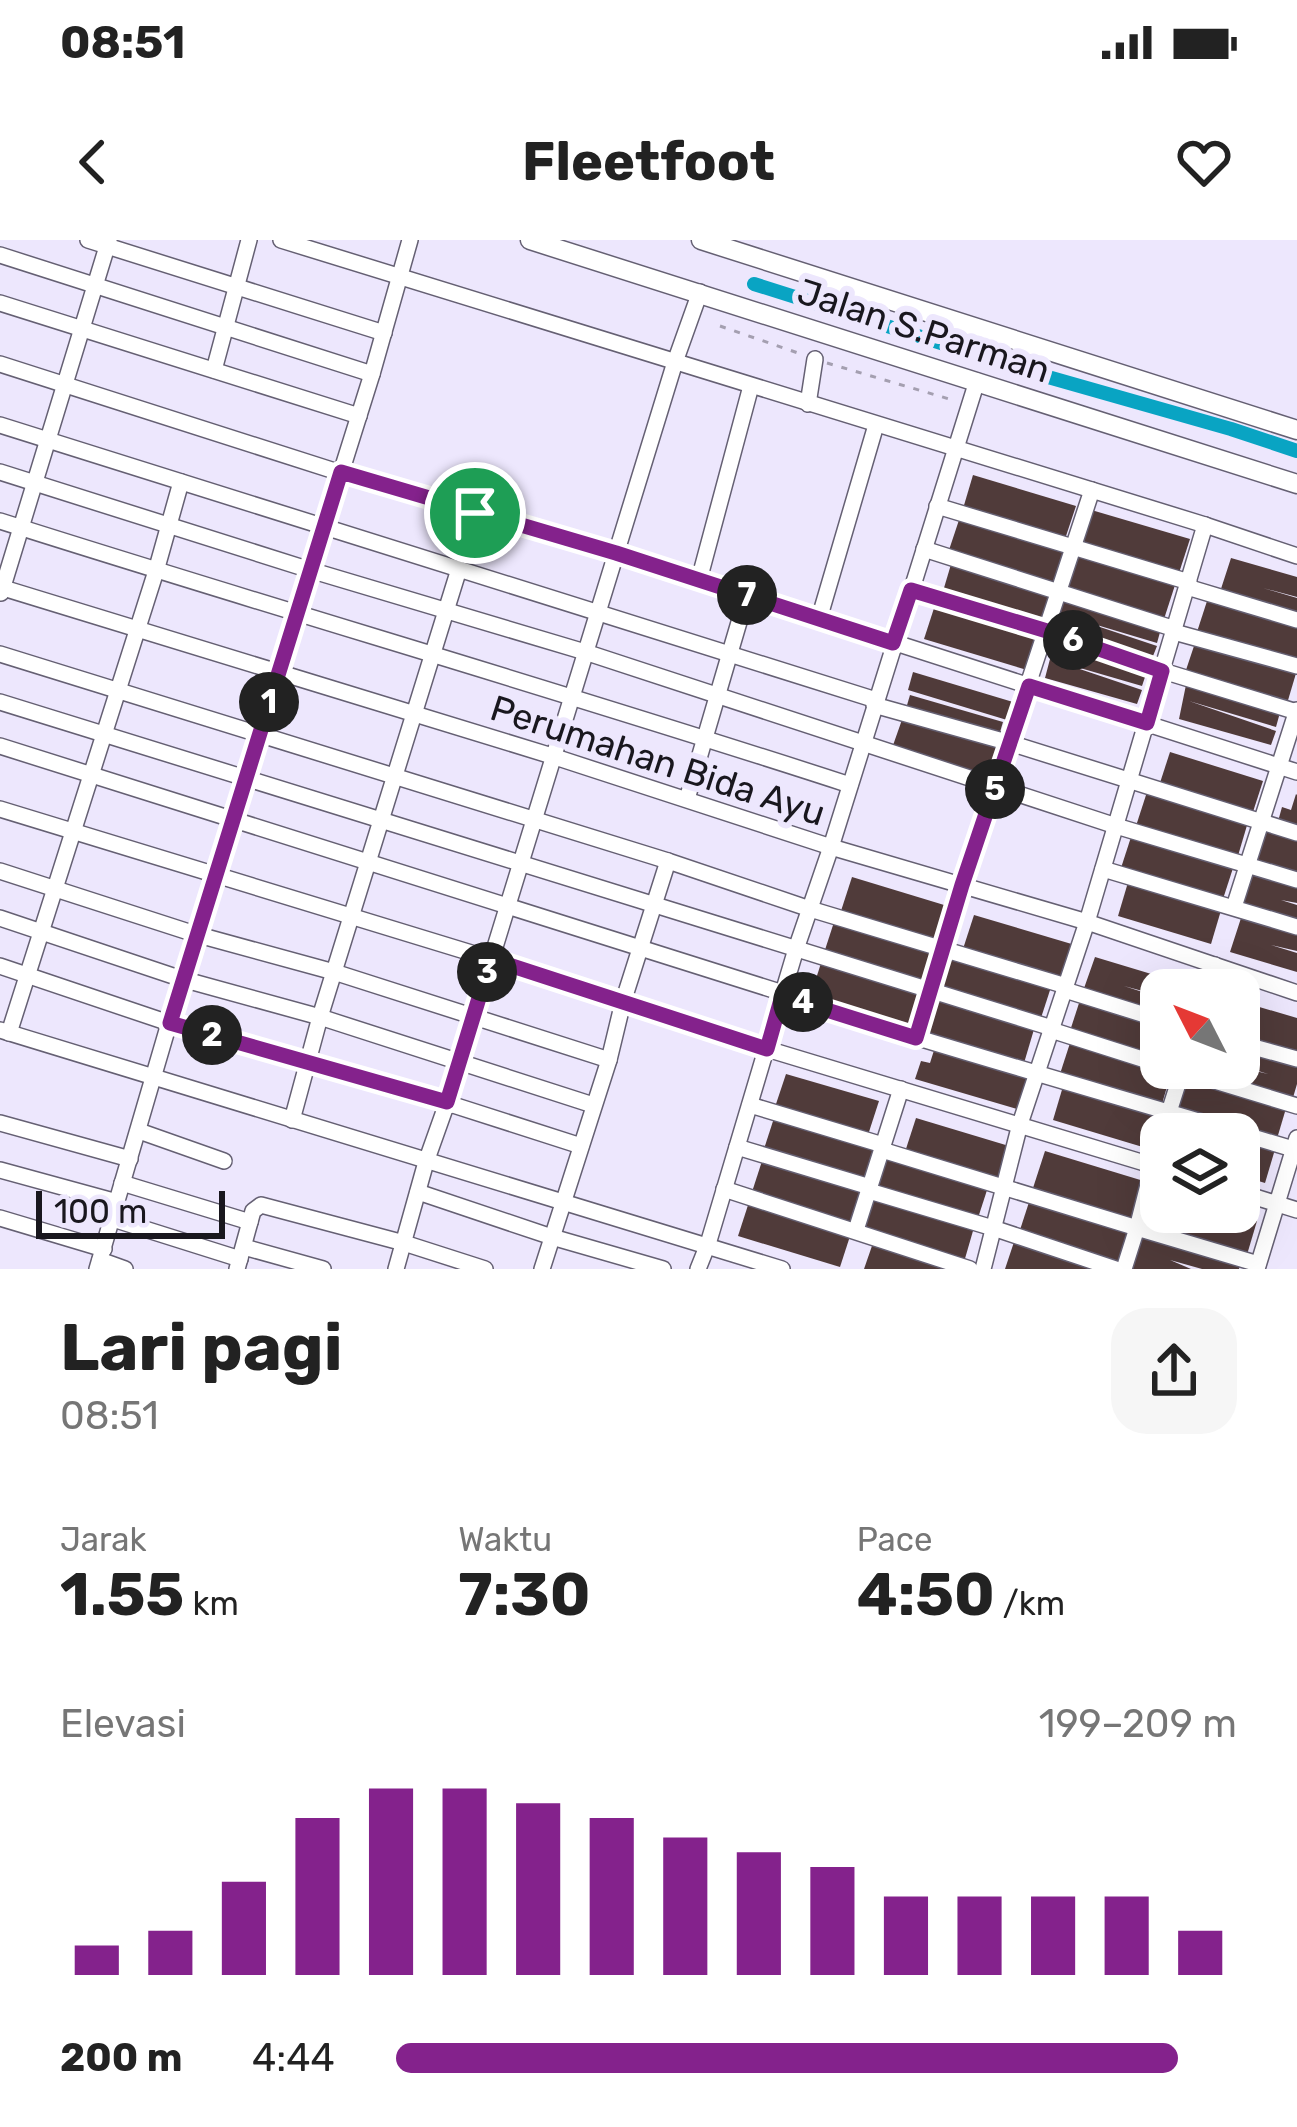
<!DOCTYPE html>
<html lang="id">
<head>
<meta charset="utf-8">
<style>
	body { margin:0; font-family:Rubik,sans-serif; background:#f6f6f6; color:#222; height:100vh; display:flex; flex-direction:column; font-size:45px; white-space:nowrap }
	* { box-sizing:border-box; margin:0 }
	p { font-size:39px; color:#767676 }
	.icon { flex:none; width:66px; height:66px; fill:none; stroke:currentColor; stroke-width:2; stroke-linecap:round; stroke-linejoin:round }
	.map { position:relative; height:1029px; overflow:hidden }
	.details { display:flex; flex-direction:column; background:#fff; flex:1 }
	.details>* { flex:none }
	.needle { width:78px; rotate:312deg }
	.buttons { position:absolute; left:1140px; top:729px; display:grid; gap:24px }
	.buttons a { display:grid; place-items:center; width:120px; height:120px; border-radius:24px; background:#fff; box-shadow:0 12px 48px #0002; font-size:60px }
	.scale { position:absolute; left:36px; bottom:30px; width:189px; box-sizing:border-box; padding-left:12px; border:6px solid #19171e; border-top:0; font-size:33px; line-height:42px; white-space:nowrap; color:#19171e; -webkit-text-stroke:9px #ede7fd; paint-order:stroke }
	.pin { position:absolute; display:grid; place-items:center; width:102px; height:102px; color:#fff; margin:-51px; border:6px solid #fff; border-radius:50%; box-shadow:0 3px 12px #0007 }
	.km { position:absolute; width:60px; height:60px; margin:-30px; border-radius:50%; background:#222; color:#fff; font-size:33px; line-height:60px; text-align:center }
	.round { display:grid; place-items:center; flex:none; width:126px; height:126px; border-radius:36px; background:#f6f6f6 }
	.summary { display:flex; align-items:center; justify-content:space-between; height:204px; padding:0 60px }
	h1 { font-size:66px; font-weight:700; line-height:90px }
	.figures { display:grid; grid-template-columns:repeat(3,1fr); gap:18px; height:204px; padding:12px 60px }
	.figures div { display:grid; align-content:center }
	.figures b { font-size:60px; font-weight:700 }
	.figures small { font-size:33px; font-weight:400 }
	.figures p { font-size:33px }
	.chart { height:336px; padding:24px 60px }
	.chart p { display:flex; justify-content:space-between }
	.chart svg { width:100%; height:216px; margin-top:12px; stroke:#84228c; stroke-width:6 }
	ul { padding:0 60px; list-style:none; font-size:39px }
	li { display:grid; grid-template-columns:192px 144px 1fr; align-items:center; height:90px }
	li i { height:30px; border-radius:15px; background:#84228c }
	.status { display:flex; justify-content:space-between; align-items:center; height:84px; padding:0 60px; background:#fff; direction:ltr }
	.status svg { height:33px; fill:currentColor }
	header { display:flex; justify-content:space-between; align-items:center; height:156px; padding:0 60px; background:#fff; font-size:54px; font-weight:700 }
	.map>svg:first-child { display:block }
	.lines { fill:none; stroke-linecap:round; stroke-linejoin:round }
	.canal { stroke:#09a4c3; stroke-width:14 }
	.building { fill:#503b3a }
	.minor-casing { stroke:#656073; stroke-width:18 }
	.major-casing { stroke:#656073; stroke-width:21 }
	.path { stroke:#a49fb0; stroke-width:3; stroke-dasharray:6 9; stroke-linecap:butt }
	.minor { stroke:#fff; stroke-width:15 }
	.major { stroke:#fff; stroke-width:18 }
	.route-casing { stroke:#fff; stroke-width:24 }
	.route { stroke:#84228c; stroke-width:15 }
	.labels { text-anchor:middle; stroke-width:12; stroke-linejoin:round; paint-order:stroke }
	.street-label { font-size:36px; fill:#19171e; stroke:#ede7fd }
</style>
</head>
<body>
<div class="status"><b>08:51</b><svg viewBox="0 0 49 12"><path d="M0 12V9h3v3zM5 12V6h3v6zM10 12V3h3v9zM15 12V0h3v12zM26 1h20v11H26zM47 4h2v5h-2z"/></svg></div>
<header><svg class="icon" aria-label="back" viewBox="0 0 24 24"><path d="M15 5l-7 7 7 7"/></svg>Fleetfoot<svg class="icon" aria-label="heart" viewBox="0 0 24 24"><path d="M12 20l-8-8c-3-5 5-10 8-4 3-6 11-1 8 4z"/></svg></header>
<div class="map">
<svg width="1297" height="1029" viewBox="0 0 1297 1029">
	<rect width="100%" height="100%" fill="#ede7fd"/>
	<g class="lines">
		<path class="canal" d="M754 44 1048 137 1231 189 1297 211"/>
	</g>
	<g class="building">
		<path d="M973 235 1076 266 1064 302 962 272Z"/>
		<path d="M1088 269 1190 299 1178 336 1076 306Z"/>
		<path d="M960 277 1070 309 1057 346 948 313Z"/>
		<path d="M1074 311 1176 342 1164 379 1062 348Z"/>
		<path d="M1231 318 1297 337V357L1263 348 1297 358V377L1219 355Z"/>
		<path d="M952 321 1053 351 1042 389 941 358Z"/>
		<path d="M1061 354 1162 385 1157 403 1070 377 1157 406 1151 421 1049 391Z"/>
		<path d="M1208 358 1297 384V425L1196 395Z"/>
		<path d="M936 362 1039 393 1027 430 924 399Z"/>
		<path d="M1055 400 1148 428 1142 446 1056 421 1142 450 1137 464 1045 438Z"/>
		<path d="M1196 400 1297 430 1286 467 1184 436Z"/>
		<path d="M913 432 1013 462 1007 480 908 450Z"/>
		<path d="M1187 440 1281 469 1276 487 1189 461 1276 491 1271 505 1179 479Z"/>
		<path d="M910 455 1003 482 998 499 905 472Z"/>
		<path d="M904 474 1004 504 993 542 891 511Z"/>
		<path d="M1170 512 1263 541 1251 578 1158 549Z"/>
		<path d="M1147 552 1248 582 1237 619 1135 589Z"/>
		<path d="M1296 554 1297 555V591L1277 585 1282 567 1291 570Z"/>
		<path d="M1266 586 1297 595V636L1254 623Z"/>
		<path d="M1132 594 1234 625 1222 662 1120 631Z"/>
		<path d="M1251 630 1297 644V663L1281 660 1297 665V684L1239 667Z"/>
		<path d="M852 637 954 668 942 705 840 674Z"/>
		<path d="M1129 639 1222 667 1211 704 1118 676Z"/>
		<path d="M974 675 1075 705 1064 742 962 712Z"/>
		<path d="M1242 675 1297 692V711L1271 705 1297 713V732L1230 712Z"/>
		<path d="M835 679 937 710 925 747 823 716Z"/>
		<path d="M950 714 1052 744 1040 781 938 751Z"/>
		<path d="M1095 717 1201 749V750H1161V756L1124 746 1161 758V777L1082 754Z"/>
		<path d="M821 723 922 754 911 791 809 761Z"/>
		<path d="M934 756 1035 786 1024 823 922 793Z"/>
		<path d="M1081 757 1161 781V821L1069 794Z"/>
		<path d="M1239 761 1297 778V819L1239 802Z"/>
		<path d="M1071 800 1172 830 1161 867 1059 837Z"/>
		<path d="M936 804 1029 832 1017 869 915 839 921 821 930 823Z"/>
		<path d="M1239 805 1297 823V844L1292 861 1184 828 1239 827 1268 834 1239 825Z"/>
		<path d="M786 834 879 861 867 898 774 870Z"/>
		<path d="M1186 834 1287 865 1276 902 1174 871Z"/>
		<path d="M1064 843 1157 871 1146 908 1053 880Z"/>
		<path d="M775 875 876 906 865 943 763 912Z"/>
		<path d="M916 878 1009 906 997 943 904 915Z"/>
		<path d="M1239 895 1276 906 1265 943 1239 935Z"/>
		<path d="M1045 911 1147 942 1135 979 1033 948Z"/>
		<path d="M887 914 989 944 977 981 875 951Z"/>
		<path d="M763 918 865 948 853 985 751 955Z"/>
		<path d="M874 954 975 984 964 1022 862 991Z"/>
		<path d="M1031 956 1132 987 1121 1024 1019 993Z"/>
		<path d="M750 959 852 990 840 1027 738 996Z"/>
		<path d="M1158 972H1226L1257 981 1246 1018 1153 990Z"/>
		<path d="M1140 991 1241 1021 1239 1029H1202L1170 1020 1191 1029H1131Z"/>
		<path d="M1015 999 1110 1029H1005Z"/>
		<path d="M873 1003 955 1029H864Z"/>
	</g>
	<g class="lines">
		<g class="minor-casing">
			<g id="minor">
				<path d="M88 0 384 93"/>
				<path d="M281 0 1205 285 1297 316"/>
				<path d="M0 15 372 134"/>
				<path d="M0 63 359 176"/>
				<path d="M0 124 341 233 616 313 1297 532"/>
				<path d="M214 130 249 0"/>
				<path d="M808 164 815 119"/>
				<path d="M0 185 876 460"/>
				<path d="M0 232 310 330 585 412 1116 586 1297 640"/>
				<path d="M937 266 1189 342"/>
				<path d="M0 281C283 371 568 453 850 545"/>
				<path d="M924 309 1175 389"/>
				<path d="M699 340 751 146"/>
				<path d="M0 347 552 516 831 607 1087 682 1297 753"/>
				<path d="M1187 347 1297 380"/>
				<path d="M911 350 1046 393"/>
				<path d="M1 353 109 0"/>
				<path d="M819 379 876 185"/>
				<path d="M1047 391 1163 431 1297 472"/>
				<path d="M1174 392 1297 426"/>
				<path d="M0 414 668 621 810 669 1066 746"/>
				<path d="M0 462 1052 788"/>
				<path d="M874 465 1010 503 1297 593"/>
				<path d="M0 506 783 753"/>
				<path d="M687 559 747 355"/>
				<path d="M0 569 491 719 767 809 1161 928"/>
				<path d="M1103 629 1297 687"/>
				<path d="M0 631 195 694 334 732 609 820"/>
				<path d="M1234 667 1297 470"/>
				<path d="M0 678 182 739 320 777 593 865"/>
				<path d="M0 726 169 783 447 863 581 906"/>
				<path d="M1065 750 1161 780"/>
				<path d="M1207 750 1215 725"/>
				<path d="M782 756C952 810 1123 858 1293 909"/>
				<path d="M0 790 782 1029"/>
				<path d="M1051 790 1161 825"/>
				<path d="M9 793 156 331 181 242"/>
				<path d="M916 798 962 645 1092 250"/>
				<path d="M1239 803 1297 819"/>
				<path d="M1172 828 1297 866"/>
				<path d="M750 865 883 905"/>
				<path d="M1169 872 1183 828"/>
				<path d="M292 880 320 777 459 329"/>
				<path d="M0 883 130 919"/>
				<path d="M139 891 224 921"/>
				<path d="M737 907 870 947"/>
				<path d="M882 910 1137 988 1153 925"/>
				<path d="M0 930 117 962"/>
				<path d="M122 943 250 982"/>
				<path d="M724 949 970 1029"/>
				<path d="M869 951 993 988 1116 1029"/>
				<path d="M418 952 552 997 663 1029"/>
				<path d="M1239 952 1297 970"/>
				<path d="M0 978 104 1009"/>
				<path d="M113 979 240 1019"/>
				<path d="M856 990 901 849"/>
				<path d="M244 1007 323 1029"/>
				<path d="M100 1020 125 1029"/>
				<path d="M97 1029 182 739 372 134 410 0"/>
				<path d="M237 1029 253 971 261 965 404 1003 485 1029"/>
				<path d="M396 1029 426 922 447 863 675 122 700 52"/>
				<path d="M542 1029 609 820 623 762 668 621"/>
				<path d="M698 1029 708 1004 796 709 831 607 977 141"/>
				<path d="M983 1029 1020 884 1087 682 1205 285"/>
				<path d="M1124 1029 1137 988 1258 1024"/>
				<path d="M1257 1029 1297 898"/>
			</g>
		</g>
		<g class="major-casing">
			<g id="major">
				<path d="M530 0 1297 244"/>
				<path d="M701 0 1297 190"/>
			</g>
		</g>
		<g class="path">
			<path d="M720 86 801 114"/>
			<path d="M827 123 956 161"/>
		</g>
		<use href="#minor" class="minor"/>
		<use href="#major" class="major"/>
	</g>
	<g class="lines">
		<g class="route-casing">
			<path id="route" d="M341 232 616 313 893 403 911 350 1047 391 1162 431 1147 483 1029 446 962 645 916 798 782 756 767 809 491 719 447 862 170 783Z"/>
		</g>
		<use href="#route" class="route"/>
	</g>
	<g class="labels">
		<g class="street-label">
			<text transform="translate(924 90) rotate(18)" y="13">Jalan S.Parman</text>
			<text transform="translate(658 520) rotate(18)" y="13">Perumahan Bida Ayu</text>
		</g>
	</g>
</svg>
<div class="buttons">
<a><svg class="needle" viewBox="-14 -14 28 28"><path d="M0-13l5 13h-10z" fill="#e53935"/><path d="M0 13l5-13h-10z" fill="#767676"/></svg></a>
<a><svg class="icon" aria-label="layers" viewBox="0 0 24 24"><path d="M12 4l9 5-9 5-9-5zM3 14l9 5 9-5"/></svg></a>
</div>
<div class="scale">100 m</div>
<div class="pin" style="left:475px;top:273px;background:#1e9e55"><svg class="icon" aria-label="arrive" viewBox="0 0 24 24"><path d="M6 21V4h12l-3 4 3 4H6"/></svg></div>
<b class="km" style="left:269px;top:462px">1</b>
<b class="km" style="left:212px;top:795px">2</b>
<b class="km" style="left:487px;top:732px">3</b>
<b class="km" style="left:803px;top:762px">4</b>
<b class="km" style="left:995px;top:549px">5</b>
<b class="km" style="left:1073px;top:400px">6</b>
<b class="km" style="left:747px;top:355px">7</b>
</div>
<section class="details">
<div class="summary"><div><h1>Lari pagi</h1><p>08:51</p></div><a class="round"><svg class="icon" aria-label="share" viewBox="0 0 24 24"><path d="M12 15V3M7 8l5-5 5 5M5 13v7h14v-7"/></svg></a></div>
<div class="figures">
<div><p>Jarak</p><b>1.55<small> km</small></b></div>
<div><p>Waktu</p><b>7:30</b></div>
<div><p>Pace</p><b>4:50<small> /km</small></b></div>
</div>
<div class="chart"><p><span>Elevasi</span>199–209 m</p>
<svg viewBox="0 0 160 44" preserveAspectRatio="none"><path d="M5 44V38M15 44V35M25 44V25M35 44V12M45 44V6M55 44V6M65 44V9M75 44V12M85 44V16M95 44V19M105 44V22M115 44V28M125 44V28M135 44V28M145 44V28M155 44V35"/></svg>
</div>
<ul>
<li><b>200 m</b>4:44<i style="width:93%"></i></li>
</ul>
</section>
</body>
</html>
